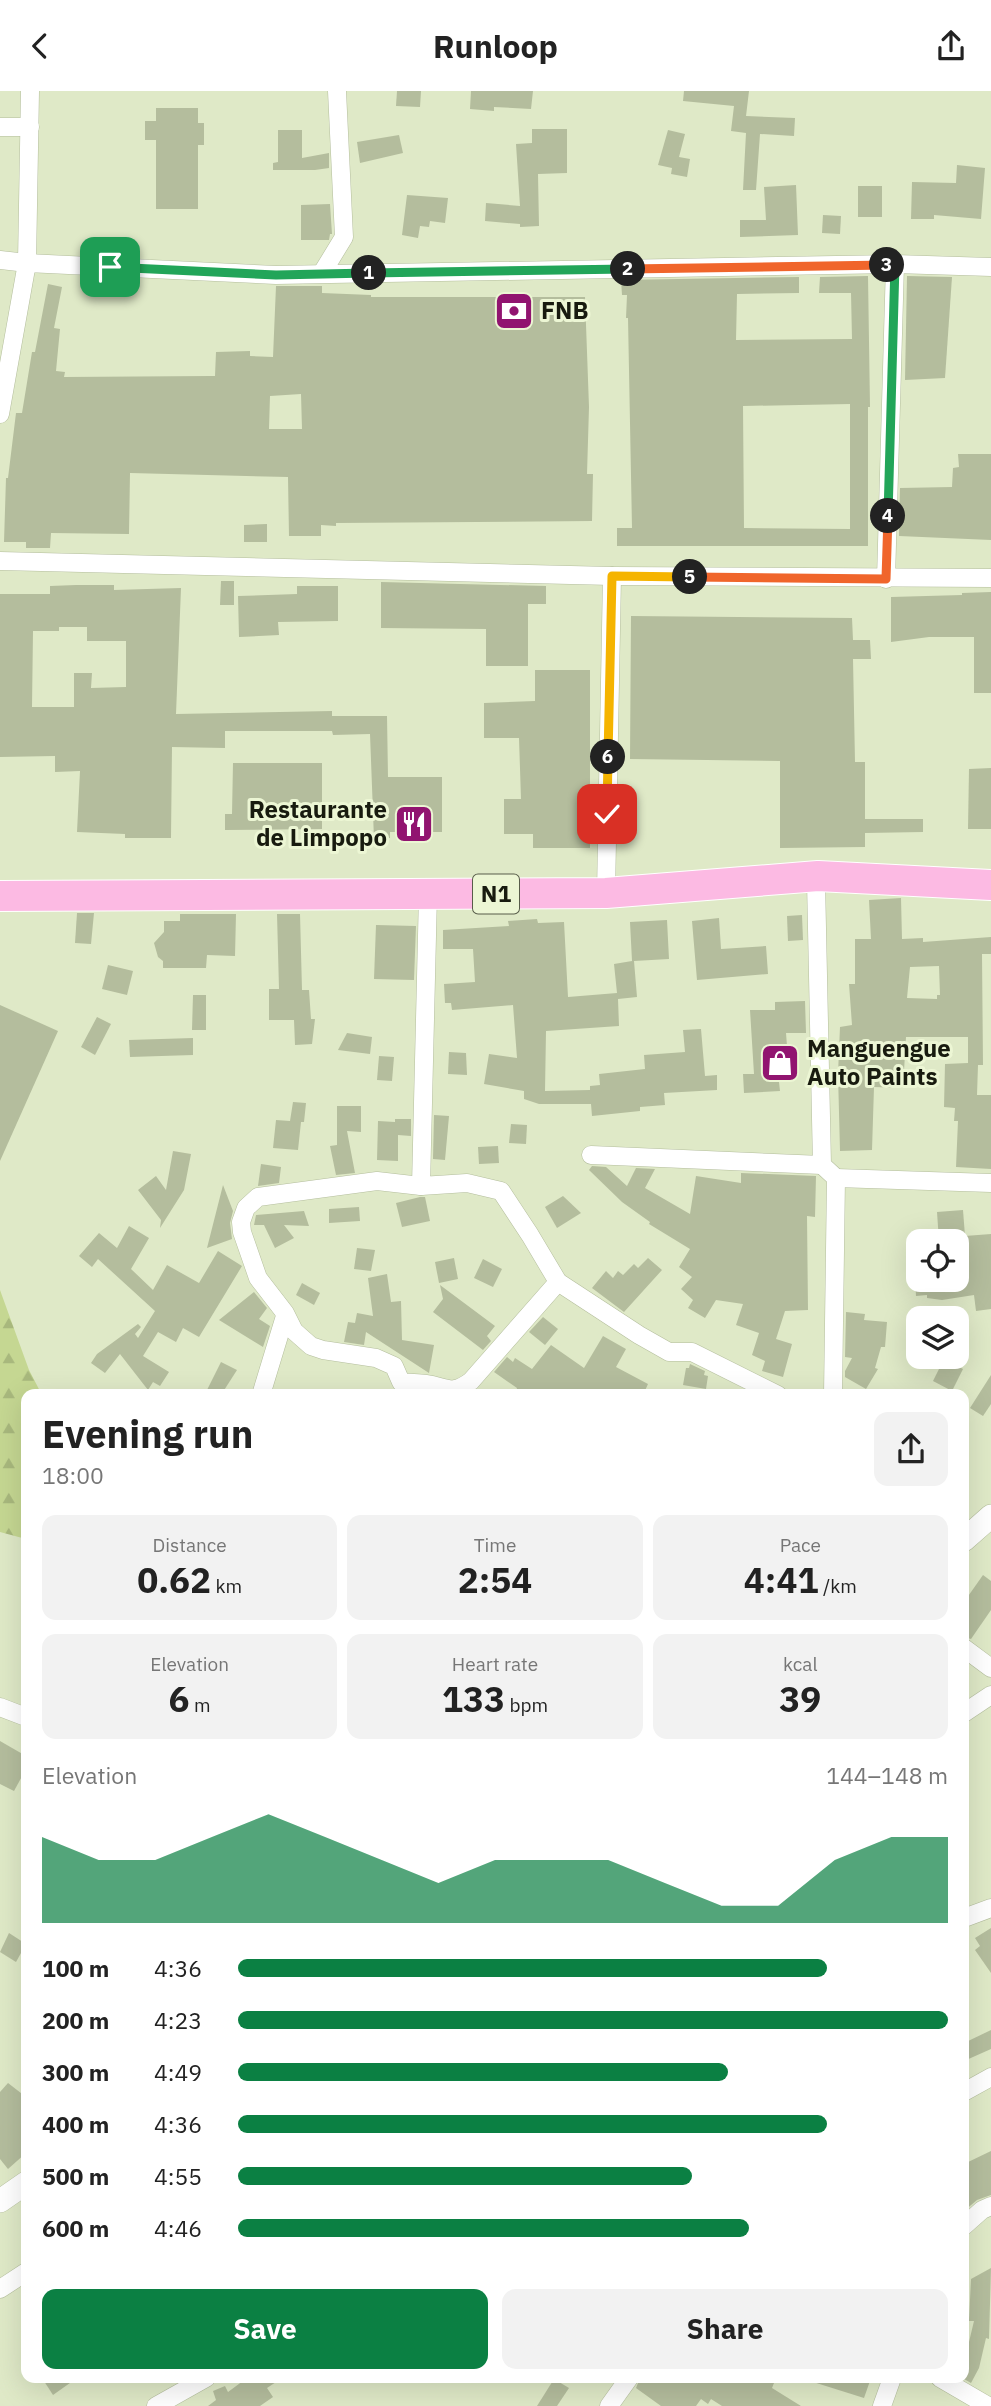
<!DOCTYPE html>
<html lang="en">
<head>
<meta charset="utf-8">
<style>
	body { margin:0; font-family:"IBM Plex Sans",sans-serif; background:#f2f2f2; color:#222; height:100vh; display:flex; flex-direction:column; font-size:26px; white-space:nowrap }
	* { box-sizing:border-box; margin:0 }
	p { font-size:23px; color:#767676 }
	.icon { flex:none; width:38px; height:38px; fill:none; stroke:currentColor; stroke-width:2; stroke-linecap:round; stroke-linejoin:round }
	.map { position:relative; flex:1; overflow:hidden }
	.drawer { position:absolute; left:21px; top:1298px; width:948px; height:994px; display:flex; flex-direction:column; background:#fff; border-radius:14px; box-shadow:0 7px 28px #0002 }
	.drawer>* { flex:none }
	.fabs { position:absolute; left:906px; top:1138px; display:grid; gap:14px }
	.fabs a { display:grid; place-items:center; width:63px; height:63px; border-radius:14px; background:#fff; box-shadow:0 7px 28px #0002; font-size:35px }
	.pin { position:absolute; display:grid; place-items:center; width:60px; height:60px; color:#fff; margin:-30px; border-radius:14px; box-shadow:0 4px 10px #0006 }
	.km { position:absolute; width:35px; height:35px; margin:-18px; border-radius:50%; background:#222; color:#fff; font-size:19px; line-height:35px; text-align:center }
	.round { display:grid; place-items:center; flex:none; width:74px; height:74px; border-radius:14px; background:#f2f2f2 }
	.headline { display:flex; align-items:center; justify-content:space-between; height:119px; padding:0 21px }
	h1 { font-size:38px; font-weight:700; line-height:52px }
	.metrics { display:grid; grid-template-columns:repeat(3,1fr); gap:10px; height:119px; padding:7px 21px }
	.metrics div { display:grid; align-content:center; border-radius:14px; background:#f2f2f2; text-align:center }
	.metrics b { font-size:35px; font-weight:700 }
	.metrics small { font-size:19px; font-weight:400 }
	.metrics p { font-size:19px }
	.chart { height:196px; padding:14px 21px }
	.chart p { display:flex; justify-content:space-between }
	.chart svg { width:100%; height:126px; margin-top:7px; fill:#0b8043; opacity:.7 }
	.cta { display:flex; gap:14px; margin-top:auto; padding:14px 21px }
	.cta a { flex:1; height:80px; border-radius:14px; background:#0b8043; color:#fff; font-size:28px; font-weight:700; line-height:80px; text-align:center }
	.cta a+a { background:#f2f2f2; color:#222 }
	ul { padding:0 21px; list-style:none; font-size:23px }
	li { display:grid; grid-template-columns:112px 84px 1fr; align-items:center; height:52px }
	li i { height:18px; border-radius:9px; background:#0b8043 }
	header { display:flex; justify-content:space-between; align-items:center; height:91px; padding:0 21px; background:#fff; font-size:32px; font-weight:700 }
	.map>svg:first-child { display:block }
	.forest { fill:url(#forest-firs) }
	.building { fill:#b4bd9d; fill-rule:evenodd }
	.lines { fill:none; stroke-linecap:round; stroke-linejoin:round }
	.minor-casing { stroke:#b4be9d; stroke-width:19 }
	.tertiary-casing { stroke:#b4be9d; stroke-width:24 }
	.trunk-casing { stroke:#fff; stroke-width:32 }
	.minor { stroke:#fff; stroke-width:18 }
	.tertiary { stroke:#fff; stroke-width:23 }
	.trunk { stroke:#fcbae3; stroke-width:30 }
	.split-1-casing { stroke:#fff; stroke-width:14 }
	.split-2-casing { stroke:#fff; stroke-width:14 }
	.split-3-casing { stroke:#fff; stroke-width:14 }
	.split-4-casing { stroke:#fff; stroke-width:14 }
	.split-5-casing { stroke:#fff; stroke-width:14 }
	.split-6-casing { stroke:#fff; stroke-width:14 }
	.split-7-casing { stroke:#fff; stroke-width:14 }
	.split-1 { stroke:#22a559; stroke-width:9 }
	.split-2 { stroke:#22a559; stroke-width:9 }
	.split-3 { stroke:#f0652b; stroke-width:9 }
	.split-4 { stroke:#22a559; stroke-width:9 }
	.split-5 { stroke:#f0652b; stroke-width:9 }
	.split-6 { stroke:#f5b400; stroke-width:9 }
	.split-7 { stroke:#f5b400; stroke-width:9 }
	.labels { text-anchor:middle; stroke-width:6; stroke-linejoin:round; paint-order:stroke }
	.shield { fill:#ecf6d4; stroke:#585d4a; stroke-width:2 }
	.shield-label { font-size:23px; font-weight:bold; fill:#181b0f }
	.poi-label { font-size:24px; font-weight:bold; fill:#181b0f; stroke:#ecf6d4; text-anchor:start }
</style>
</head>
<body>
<header><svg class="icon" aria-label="back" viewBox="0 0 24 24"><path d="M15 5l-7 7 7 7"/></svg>Runloop<svg class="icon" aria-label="share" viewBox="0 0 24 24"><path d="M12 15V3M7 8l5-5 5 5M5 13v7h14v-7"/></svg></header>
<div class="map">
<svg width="991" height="2315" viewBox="0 0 991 2315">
	<defs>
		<pattern id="forest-firs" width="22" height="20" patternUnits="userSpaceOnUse" patternTransform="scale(1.75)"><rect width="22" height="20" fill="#c5d792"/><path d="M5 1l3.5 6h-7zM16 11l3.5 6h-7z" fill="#a8b87d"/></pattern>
	</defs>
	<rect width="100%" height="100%" fill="#dfe9c7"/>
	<path class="forest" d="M0 1199 29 1279 42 1304H26V1448L0 1441Z"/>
	<g class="building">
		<path d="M397 0H421L420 16 396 15Z"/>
		<path d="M471 0H533L531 18 494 16V20L470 18Z"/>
		<path d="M684 0H749L746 25 795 27 794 45 760 43 756 99H743L746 42 731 40 734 15 683 10Z"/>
		<path d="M156 17H198V32H204V54H198V118H156V49H145V30H156Z"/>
		<path d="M532 38H567V82L538 83 539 135 520 136V133L485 130 486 112 520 115 516 53 532 52Z"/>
		<path d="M278 39H302V67L329 62V77L315 79H273V72L278 71Z"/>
		<path d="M668 39 685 43 679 66 690 68 687 86 671 83 672 77 658 74Z"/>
		<path d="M399 44 403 62 360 72 357 51Z"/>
		<path d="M957 74 985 77 981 128 934 124V128H911L912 91 956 92Z"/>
		<path d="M796 94 798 144 740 146V129H766L764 96Z"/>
		<rect x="858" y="95" width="24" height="31"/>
		<path d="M407 104 448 107 445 132 430 130 429 136 420 135 418 147 402 144Z"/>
		<path d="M330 113 332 143H330L329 149H301V114Z"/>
		<path d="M823 124 841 125 840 143 822 142Z"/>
		<path d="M868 185 870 316H868V455H617V437H632L628 227H626L627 204H622L621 189 799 186V202L737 203 736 249 852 248 851 202H819L820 186ZM850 313V438L744 437 743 315Z"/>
		<path d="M907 185 952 186 945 287 905 289Z"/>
		<path d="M48 193 62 196 54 237 60 238 56 280 65 281 64 286 211 285H215L216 261 250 260V265L273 266 276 195H322V202L371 204V206H585L589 316 587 383H593L592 430 336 432V435L321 434V445H289L288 386 130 382 129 443 51 442 50 457H26V451H4L6 387H8L16 322H22L32 261H35ZM301 303 302 338H269L270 305Z"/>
		<path d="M958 363H991V449L899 445 900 397 952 396 953 377 959 376Z"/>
		<path d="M267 433V451H244V434Z"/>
		<path d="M221 490H234V514H220Z"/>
		<path d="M381 491 546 495V513H528V575H486V538L381 537Z"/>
		<path d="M76 494H114V499L181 497 176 623 332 620V625H387L388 686H442V741H390V747L374 748 370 643 333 644 332 640H225V657L172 656 171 747H125V743L77 741 80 680 55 681V665L0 666V503H50V495ZM59 536H87V550H126V596L91 597 92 582H74V616H32L33 540H59Z"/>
		<path d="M297 495H338V530L278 531 279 544 239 546 238 505 297 503Z"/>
		<path d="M991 501V602H974V546H929L891 551V506L962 504V502Z"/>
		<path d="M631 525 852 527 853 549H870L871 568H853L855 671H865V728H923V741L865 742V756L780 757V670L630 668Z"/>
		<path d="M535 579H590V757H533V743H504V708H521L519 647H484V612L535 610Z"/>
		<path d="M233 672H322V738L225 739V723H232Z"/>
		<path d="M991 677V738H968L969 678Z"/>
		<path d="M901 807 902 848 923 847V851L991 846V863H982L983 974H978L977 1004H991V1078L956 1076 958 1030H954L955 1017 944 1016 945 973 968 972V946H906L903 997 874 996 872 1059 840 1060 838 983 840 936 852 934 849 893H855V848H871L869 809ZM939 875 940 904H937V908L907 907 910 876Z"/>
		<path d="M77 822H94L91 853 75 852Z"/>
		<path d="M180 823H236L235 865 207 864 206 877H163V870L158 866 154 852 164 841V830H180Z"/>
		<path d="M277 823H300L302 899H309L311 928H315L312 953 295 954 294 929H269V898H279Z"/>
		<path d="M802 824 803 849 788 850 787 825Z"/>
		<path d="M719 827 721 858 766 855 768 883 697 889 692 830Z"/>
		<path d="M537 828 538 832 564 831 568 906 617 902 614 873 632 870 630 831 667 829 669 868 634 870 637 906 618 908 619 935 546 940 545 1000 590 999V995L600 994 599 983 645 978 644 964 685 961 683 939 701 938 705 985 717 984V999L664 1002 665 1014 640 1016V1020L592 1025 591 1013H539L524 1008V1000L484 993 489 963 517 967 513 914 452 919 451 912H445L444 893 475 891 473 858H443V839L509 835 508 830Z"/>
		<path d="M376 834 416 835 414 889 374 888Z"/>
		<path d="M108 874 133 880 127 904 102 898Z"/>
		<path d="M193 904H206V939H192Z"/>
		<path d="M805 910 806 942H786L789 981 778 982 780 1000 744 1002 743 983H754L750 919H775V911Z"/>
		<path d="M0 914 58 940 0 1070Z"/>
		<path d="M97 926 111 933 95 964 81 956Z"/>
		<path d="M347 942 372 946 370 963 338 959Z"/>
		<path d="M193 947V964L130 966 129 949Z"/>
		<path d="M449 961 466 962 467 984 448 983Z"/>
		<path d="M379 965 394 966 392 990 377 989Z"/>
		<path d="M293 1011 306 1012 304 1031H301L298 1059 273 1057 276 1029 290 1030Z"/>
		<path d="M337 1015H361V1041L347 1040 355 1082 336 1084 330 1055 337 1054Z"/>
		<path d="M434 1024 449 1025 445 1069 433 1068Z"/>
		<path d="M395 1028H411V1045L398 1044V1070L377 1069 378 1030 395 1031Z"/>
		<path d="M511 1033 527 1034 526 1053 509 1052Z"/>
		<path d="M498 1055 499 1072 479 1073 478 1056Z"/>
		<path d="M173 1060 191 1063 184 1099 160 1137 161 1129 138 1099 156 1085 166 1099Z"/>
		<path d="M261 1073 281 1076 279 1092 258 1095Z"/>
		<path d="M592 1075 606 1076 627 1095 636 1077 655 1078 645 1097 690 1123 696 1085 741 1092V1082L816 1085 815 1126 807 1125 808 1219 785 1220 776 1248 792 1253 783 1286 762 1280 765 1270 752 1264 759 1242 736 1234 743 1213 716 1209 705 1227 688 1217 693 1209 681 1198 692 1186 679 1176 690 1158 649 1133 650 1131 622 1111 589 1079Z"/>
		<path d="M223 1094 233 1120 230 1132 232 1148 207 1157Z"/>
		<path d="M563 1105 581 1122 557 1137 545 1116Z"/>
		<path d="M420 1106H425L430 1130 402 1136 396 1112Z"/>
		<path d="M359 1116 360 1130 329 1132V1118Z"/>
		<path d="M963 1119 965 1145 991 1143V1218L976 1220 974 1204 942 1209 927 1207V1204L916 1205 915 1188H957L958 1150H939L937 1121Z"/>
		<path d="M304 1120 309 1135 284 1134 294 1147 275 1157 264 1134H254L256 1124Z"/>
		<path d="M129 1135 149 1147 131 1178 153 1199 167 1174 199 1192 218 1160 242 1175 199 1246 183 1237 176 1251 158 1241 143 1265 169 1281 160 1295 153 1291 148 1299 120 1263 105 1282 91 1272 97 1263 138 1233 141 1236 135 1243 138 1247 155 1220 98 1168 92 1176 79 1165 99 1142 117 1157Z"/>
		<path d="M357 1157 375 1159 371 1180 354 1178Z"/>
		<path d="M454 1167 458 1188 439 1192 435 1171Z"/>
		<path d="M648 1167 662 1179 624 1221 592 1197 606 1180 613 1187 618 1180 623 1184 634 1173 638 1177Z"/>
		<path d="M483 1168 502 1178 493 1196 474 1187Z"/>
		<path d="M387 1183 391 1211 401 1210 402 1249 434 1254 429 1282 366 1241 364 1254 344 1251 348 1231 355 1232 357 1222 373 1225 368 1187Z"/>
		<path d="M302 1192 320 1202 314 1214 296 1204Z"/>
		<path d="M440 1194 495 1235 487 1245 491 1250 483 1259 433 1221 443 1208Z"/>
		<path d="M254 1201 267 1217 259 1228 270 1235 263 1256 219 1229Z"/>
		<path d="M846 1221 865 1223 864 1229 887 1231 885 1256H881L875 1277 878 1278 866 1298 845 1286V1280L852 1267 845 1266Z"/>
		<path d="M543 1226 558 1238 545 1254 529 1241Z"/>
		<path d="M603 1245 626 1258 616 1276 648 1293 643 1304H515L517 1297 494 1281 507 1266 513 1271 515 1267 532 1278 551 1254 584 1277Z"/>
		<path d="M944 1268 963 1278 952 1300 933 1290Z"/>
		<path d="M221 1271 237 1279 221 1304H214L207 1299Z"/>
		<path d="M690 1273 705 1280 704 1284 708 1285 706 1298 683 1294 686 1277H689Z"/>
		<path d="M991 1284V1313L983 1325 970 1317Z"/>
		<path d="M983 1484 991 1490V1519L971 1548 964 1546V1511Z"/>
		<path d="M0 1650 26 1665V1678L14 1700 0 1693Z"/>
		<path d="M991 1837V1882L975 1859 980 1855 975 1847Z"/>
		<path d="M9 1842 26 1853 16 1871 0 1861Z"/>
		<path d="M991 1939V1958L964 1970V1952Z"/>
		<path d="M8 1992 26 2006V2062L8 2078 0 2068V2001Z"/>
		<path d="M991 2060V2104L977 2109 964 2120V2073Z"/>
		<path d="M991 2177 989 2248 986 2247 979 2277 971 2292 964 2288V2272L974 2230H969L971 2188Z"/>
		<path d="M42 2287H77L53 2304Z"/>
		<path d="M247 2287H282L267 2297 273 2306 260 2315H208L216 2309 213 2300 225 2295 228 2301Z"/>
		<path d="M640 2287H776L772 2297 801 2315H722L711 2308 708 2313 701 2308 696 2315H661L636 2297Z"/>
		<path d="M811 2287H871L864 2307 810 2290Z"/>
		<path d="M554 2288 569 2297 557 2315H537Z"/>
	</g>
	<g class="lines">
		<g class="minor-casing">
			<g id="minor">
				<path d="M0 36H30"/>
				<path d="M0 169 27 172 30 0"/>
				<path d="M895 173 991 176"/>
				<path d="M322 182 344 146 337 0"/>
				<path d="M0 323 27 172 276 184 895 173 886 488"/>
				<path d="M0 470 612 485 991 487"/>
				<path d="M818 785 816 790 822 1074 836 1087 833 1304"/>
				<path d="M606 802 612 485"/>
				<path d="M428 803 421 1095 467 1092 501 1100 530 1144 558 1191 639 1244 669 1261H692L778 1304"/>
				<path d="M591 1064 822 1074"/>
				<path d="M836 1087 991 1092"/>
				<path d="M421 1095 377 1090 258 1106 246 1117 241 1131 242 1141 258 1187 285 1222 294 1240 311 1255 323 1259 376 1267 394 1275 401 1291C409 1292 418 1292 426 1293 447 1296 451 1305 471 1290L558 1191"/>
				<path d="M261 1304 285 1225"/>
				<path d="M964 1557 991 1577"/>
				<path d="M0 1616 26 1626"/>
				<path d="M964 1622 991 1604"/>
				<path d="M964 1827 991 1817"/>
				<path d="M964 2001 991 1986"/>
				<path d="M964 2135 982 2119 991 2115"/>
				<path d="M0 2198 26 2181"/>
				<path d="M940 2287 988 2315"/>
				<path d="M156 2315 206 2287"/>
				<path d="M609 2315 629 2287"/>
				<path d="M882 2315 892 2287"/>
			</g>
		</g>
		<g class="tertiary-casing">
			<g id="tertiary">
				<path d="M964 1449 991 1425"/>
				<path d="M0 2110 26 2092"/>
			</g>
		</g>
		<g class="trunk-casing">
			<path id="trunk" d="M0 805 606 802 818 785 991 794"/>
		</g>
		<use href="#minor" class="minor"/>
		<use href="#tertiary" class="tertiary"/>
		<use href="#trunk" class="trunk"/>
	</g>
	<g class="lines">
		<g class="split-1-casing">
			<path id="split-1" d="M110 176 276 184 369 182"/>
		</g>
		<g class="split-2-casing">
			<path id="split-2" d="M369 182 628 178"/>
		</g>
		<g class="split-3-casing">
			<path id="split-3" d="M628 178 887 174"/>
		</g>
		<g class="split-4-casing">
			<path id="split-4" d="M887 174 895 173 888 425"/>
		</g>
		<g class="split-5-casing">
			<path id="split-5" d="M690 486 886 488 888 425"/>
		</g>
		<g class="split-6-casing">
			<path id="split-6" d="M608 666 612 485 690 486"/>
		</g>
		<g class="split-7-casing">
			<path id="split-7" d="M607 723 608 666"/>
		</g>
		<use href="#split-1" class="split-1"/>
		<use href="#split-2" class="split-2"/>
		<use href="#split-3" class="split-3"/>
		<use href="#split-4" class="split-4"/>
		<use href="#split-5" class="split-5"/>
		<use href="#split-6" class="split-6"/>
		<use href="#split-7" class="split-7"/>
	</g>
	<defs>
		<g id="bank-square" transform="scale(2.0125)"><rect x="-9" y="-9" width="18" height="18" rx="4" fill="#911470" stroke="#ecf6d4"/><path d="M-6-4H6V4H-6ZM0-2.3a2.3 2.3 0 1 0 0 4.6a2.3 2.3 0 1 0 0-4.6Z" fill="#fff"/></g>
		<g id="restaurant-square" transform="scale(2.0125)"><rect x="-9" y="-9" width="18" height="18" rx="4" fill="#911470" stroke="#ecf6d4"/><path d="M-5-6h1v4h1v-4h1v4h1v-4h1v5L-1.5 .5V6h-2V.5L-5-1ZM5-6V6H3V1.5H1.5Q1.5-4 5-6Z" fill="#fff"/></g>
		<g id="shop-square" transform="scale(2.0125)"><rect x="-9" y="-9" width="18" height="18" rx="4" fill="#911470" stroke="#ecf6d4"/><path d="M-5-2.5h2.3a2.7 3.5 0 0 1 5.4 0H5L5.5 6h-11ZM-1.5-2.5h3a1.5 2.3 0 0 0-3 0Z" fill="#fff"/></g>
	</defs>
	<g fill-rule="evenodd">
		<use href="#bank-square" x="514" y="220"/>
		<use href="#restaurant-square" x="414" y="733"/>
		<use href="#shop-square" x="780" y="972"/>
	</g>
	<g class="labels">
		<rect class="shield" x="473" y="783.5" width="46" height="39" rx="5"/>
		<g class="shield-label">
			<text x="496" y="811">N1</text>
		</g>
		<g class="poi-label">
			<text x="541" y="228">FNB</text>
			<text x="387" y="727" text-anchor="end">Restaurante<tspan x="387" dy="28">de Limpopo</tspan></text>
			<text x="807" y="966">Manguengue<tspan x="807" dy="28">Auto Paints</tspan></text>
		</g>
	</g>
</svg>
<div class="fabs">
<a><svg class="icon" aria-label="locate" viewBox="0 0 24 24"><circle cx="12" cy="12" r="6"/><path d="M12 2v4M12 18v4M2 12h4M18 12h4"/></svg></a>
<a><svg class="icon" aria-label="layers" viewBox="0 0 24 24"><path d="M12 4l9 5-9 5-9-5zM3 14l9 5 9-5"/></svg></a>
</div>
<div class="pin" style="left:110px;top:176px;background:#1e9e55"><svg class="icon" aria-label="arrive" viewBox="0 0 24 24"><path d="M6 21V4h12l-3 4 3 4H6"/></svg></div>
<div class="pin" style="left:607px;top:723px;background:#d93025"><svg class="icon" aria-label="check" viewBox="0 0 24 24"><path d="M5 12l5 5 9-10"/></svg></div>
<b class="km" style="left:369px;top:182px">1</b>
<b class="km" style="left:628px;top:178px">2</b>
<b class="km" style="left:887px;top:174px">3</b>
<b class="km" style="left:888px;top:425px">4</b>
<b class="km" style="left:690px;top:486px">5</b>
<b class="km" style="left:608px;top:666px">6</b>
<section class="drawer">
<div class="headline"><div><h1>Evening run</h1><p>18:00</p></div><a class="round"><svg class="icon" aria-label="share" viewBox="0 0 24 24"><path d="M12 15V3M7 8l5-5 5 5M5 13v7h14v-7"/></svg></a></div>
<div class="metrics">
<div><p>Distance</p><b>0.62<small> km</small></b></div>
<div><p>Time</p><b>2:54</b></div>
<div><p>Pace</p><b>4:41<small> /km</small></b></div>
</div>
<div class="metrics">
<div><p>Elevation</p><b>6<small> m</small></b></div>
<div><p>Heart rate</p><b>133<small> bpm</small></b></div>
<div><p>kcal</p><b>39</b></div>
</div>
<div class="chart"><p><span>Elevation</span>144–148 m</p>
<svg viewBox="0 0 160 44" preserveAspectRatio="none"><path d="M0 44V14L10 22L20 22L30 14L40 6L50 14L60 22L70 30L80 22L90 22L100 22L110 30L120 38L130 38L140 22L150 14L160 14V44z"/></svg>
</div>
<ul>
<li><b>100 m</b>4:36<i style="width:83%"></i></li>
<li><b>200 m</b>4:23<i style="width:100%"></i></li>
<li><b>300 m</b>4:49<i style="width:69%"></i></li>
<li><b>400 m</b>4:36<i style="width:83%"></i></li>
<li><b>500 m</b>4:55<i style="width:64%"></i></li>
<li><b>600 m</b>4:46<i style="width:72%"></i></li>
</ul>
<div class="cta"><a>Save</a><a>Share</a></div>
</section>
</div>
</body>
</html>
